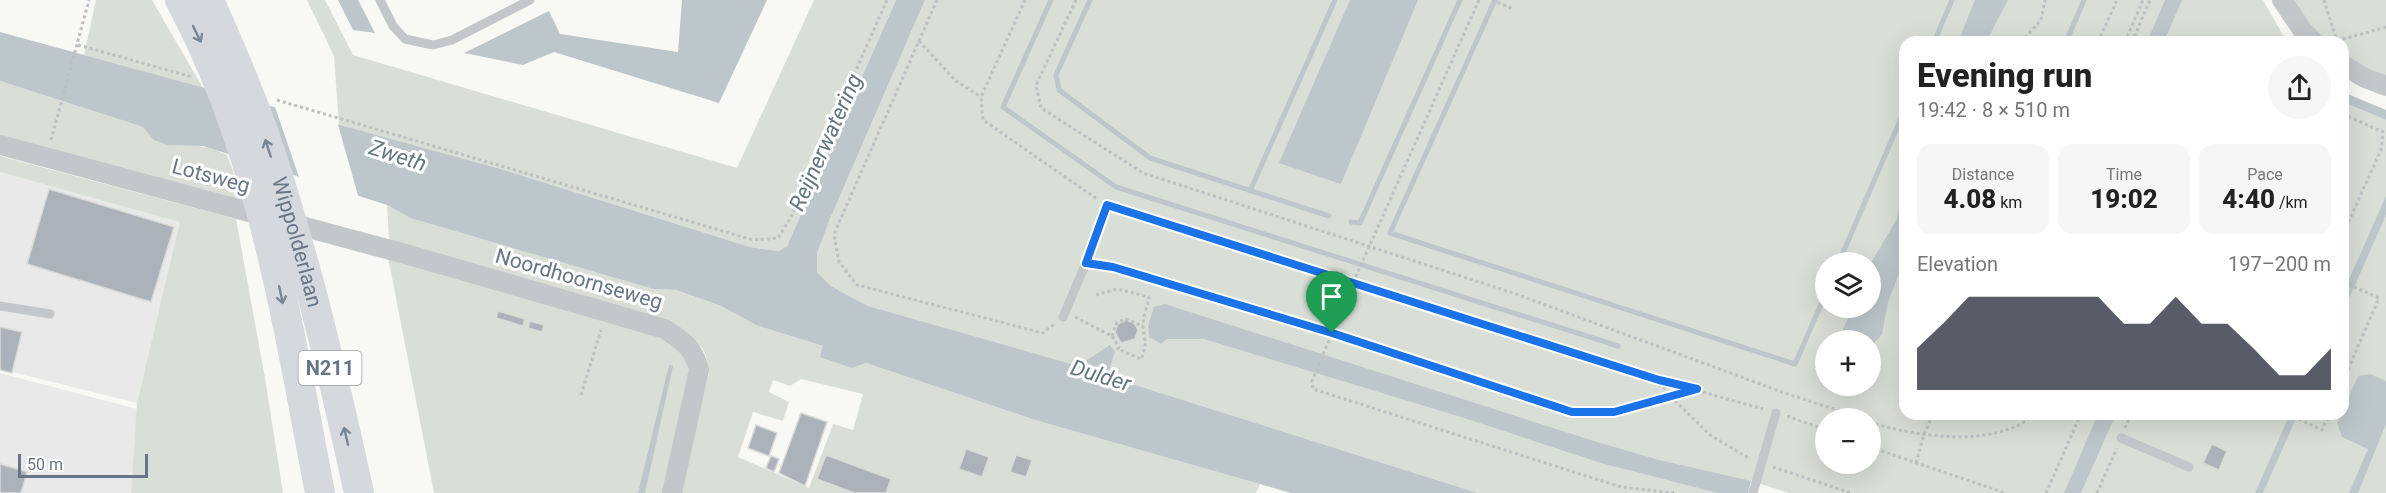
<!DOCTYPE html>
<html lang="en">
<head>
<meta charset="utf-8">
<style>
	body { margin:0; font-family:Roboto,sans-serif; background:#f6f6f6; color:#222; height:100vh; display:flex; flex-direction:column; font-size:22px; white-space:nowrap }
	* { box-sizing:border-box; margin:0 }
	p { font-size:20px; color:#767676 }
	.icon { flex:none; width:33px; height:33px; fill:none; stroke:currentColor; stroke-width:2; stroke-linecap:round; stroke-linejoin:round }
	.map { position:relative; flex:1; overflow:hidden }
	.panel { position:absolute; left:1899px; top:36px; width:450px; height:384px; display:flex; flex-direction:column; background:#fff; border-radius:18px; box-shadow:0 6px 24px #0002 }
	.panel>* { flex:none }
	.buttons { position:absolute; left:1815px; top:252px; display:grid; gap:12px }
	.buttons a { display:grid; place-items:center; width:66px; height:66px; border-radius:50%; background:#fff; box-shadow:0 6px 24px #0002; font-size:30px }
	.scale { position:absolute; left:18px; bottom:15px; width:130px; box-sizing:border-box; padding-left:6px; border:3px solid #677686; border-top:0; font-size:16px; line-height:21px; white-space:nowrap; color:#677686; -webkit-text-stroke:4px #fff; paint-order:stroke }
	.pin { position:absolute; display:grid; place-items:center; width:51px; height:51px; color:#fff; margin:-62px -26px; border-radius:50% 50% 50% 0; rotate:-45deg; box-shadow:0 0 6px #0007 }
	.pin .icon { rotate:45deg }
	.round { display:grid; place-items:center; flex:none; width:63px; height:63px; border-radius:32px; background:#f6f6f6 }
	.headline { display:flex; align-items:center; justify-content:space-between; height:102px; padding:0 18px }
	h1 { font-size:33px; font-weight:800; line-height:45px }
	.metrics { display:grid; grid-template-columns:repeat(3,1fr); gap:9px; height:102px; padding:6px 18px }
	.metrics div { display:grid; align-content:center; border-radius:15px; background:#f6f6f6; text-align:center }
	.metrics b { font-size:26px; font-weight:800 }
	.metrics small { font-size:16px; font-weight:400 }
	.metrics p { font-size:16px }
	.chart { height:168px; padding:12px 18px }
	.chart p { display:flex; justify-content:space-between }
	.chart svg { width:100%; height:108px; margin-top:6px; fill:#111827; opacity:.7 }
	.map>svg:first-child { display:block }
	.built { fill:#e8e9e8 }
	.green { fill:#d9dfd6; fill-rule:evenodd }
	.water { fill:#bdc7cb }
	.pier { fill:#f8f8f5 }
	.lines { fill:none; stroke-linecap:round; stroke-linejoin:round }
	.stream { stroke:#bdc7cb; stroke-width:5 }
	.building { fill:#abb2b9; stroke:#d9d9d7; stroke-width:1.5 }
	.path { stroke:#bdbfc2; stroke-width:3; stroke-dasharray:3 3; stroke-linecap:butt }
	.lane { stroke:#c3c7ca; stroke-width:9 }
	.street { stroke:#c3c7ca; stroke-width:20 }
	.primary { stroke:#d5d9dd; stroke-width:30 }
	.oneway { stroke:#788593 }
	.route-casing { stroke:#fff; stroke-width:12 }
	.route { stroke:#1a73e8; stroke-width:8 }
	.labels { text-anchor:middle; stroke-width:6; stroke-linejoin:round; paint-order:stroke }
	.shield { fill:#fff; stroke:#959faa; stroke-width:1.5 }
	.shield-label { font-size:20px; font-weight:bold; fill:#677686 }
	.street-label { font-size:21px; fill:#677686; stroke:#fff }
	.water-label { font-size:22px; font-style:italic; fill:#637781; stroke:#fff }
</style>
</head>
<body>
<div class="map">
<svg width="2386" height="493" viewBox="0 0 2386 493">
	<rect width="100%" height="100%" fill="#f8f8f5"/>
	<g class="built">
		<path d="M0 172 181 221 137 403 0 369Z"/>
		<path d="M0 373 137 409 131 493H0Z"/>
	</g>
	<g class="green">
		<path d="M96 0H152L203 88 84 55Z"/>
		<path d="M307 0H325L353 55 737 168 814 0H896L787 246 779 251 750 247 501 169 339 125 334 56Z"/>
		<path d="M925 0H2263L2287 42H1905V414H2343V102L2386 120V493H1789L1751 481 1748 493H1478L1113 378 1109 371 1115 352 1080 367 1055 361 868 306 831 286 817 272V253L830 219ZM1826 262H1870V308H1826ZM1826 340H1870V386H1826ZM1826 418H1870V464H1826Z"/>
		<path d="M2288 0H2386V81L2343 59V42H2320Z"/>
		<path d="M0 81 143 127C166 153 176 140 204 147 212 148 220 152 227 155L245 203 26 142 0 138Z"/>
		<path d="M0 156 236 219 265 378 283 493H131L137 403 180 222 0 172Z"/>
		<path d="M387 205 410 218 653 289 675 290 721 306 756 325 823 346 851 368 866 363 1035 420 1260 484 1256 493H680L709 373C706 351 705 347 686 335L389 240ZM801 379 863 394 853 430 833 424 809 488 738 457 753 412 783 421 789 402 769 392 773 380 790 386Z"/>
		<path d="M388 257 646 330 680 348 691 372 663 493H434Z"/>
	</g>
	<g class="water">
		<path d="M338 0H358L375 33 353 30Z"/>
		<path d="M682 0H767L719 103 554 52 523 65 464 53 549 11 560 34 678 52Z"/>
		<path d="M896 0H925L830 219 817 253V272L831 286 868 306 1078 366 1110 345 1115 352 1109 371 1113 378 1478 493H1291L1035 420 866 363 852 368 820 357 823 346 756 325 721 306 676 290 653 289 410 218 387 205 203 146 168 145 154 140 143 127 0 81V32L501 169 750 247 779 251 787 246Z"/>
		<path d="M1350 0H1418L1341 184 1279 163Z"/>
		<path d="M1975 0H2008L1986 42H1958Z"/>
		<path d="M2165 0H2182L2164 42H2147Z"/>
		<path d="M2343 92 2386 110V120L2343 102Z"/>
		<path d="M1902 193 1905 194V258L1888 302 1882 334 1871 347 1870 340H1838L1853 308H1870L1871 263 1897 219Z"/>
		<path d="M2386 196V215L2343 312V293Z"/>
		<path d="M1165 304 1594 441 1659 460 1751 481 1748 493H1718L1601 463 1461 417 1204 339H1167L1161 344 1149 337 1148 325 1154 307Z"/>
		<path d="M669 365 673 366 645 493H638Z"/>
		<path d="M2370 374 2386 381V424L2358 493H2349L2368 449 2342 437 2337 423 2358 376Z"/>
		<path d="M2098 414H2116L2081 493H2064Z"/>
		<path d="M2290 414H2298L2263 493H2255Z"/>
	</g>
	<path class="pier" d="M274 104 337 121 359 199 300 180Z"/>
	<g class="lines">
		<g class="stream">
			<path d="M1051 0 1003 107 1116 187 1618 346"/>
			<path d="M1090 0 1056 75 1059 90 1150 158 1329 216"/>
			<path d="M1495 0 1390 233 1795 364 1826 293"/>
			<path d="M1934 42 1952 0"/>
			<path d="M2066 42 2084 0"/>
			<path d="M1250 191 1335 0"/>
			<path d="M1351 222 1360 223 1460 0"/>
			<path d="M1839 262 1905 109"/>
		</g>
	</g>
	<g class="building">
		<path d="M49 189 174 227 151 302 27 264Z"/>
		<path d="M498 311 525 319 523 326 496 318Z"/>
		<path d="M1126 320 1134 323 1138 330 1135 339 1121 343 1115 332 1118 324Z"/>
		<path d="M530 321 544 325 542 332 528 328Z"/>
		<path d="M0 327 22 332 12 373 0 370Z"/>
		<path d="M801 413 827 422 805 486 779 473Z"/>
		<path d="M756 425 777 433 769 456 748 448Z"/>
		<path d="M2212 444 2227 451 2219 470 2203 463Z"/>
		<path d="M966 449 989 457 982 477 959 469Z"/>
		<path d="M826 455 891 479 886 493H854L817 479Z"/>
		<path d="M1016 455 1032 460 1026 477 1010 472Z"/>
		<path d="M771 456 779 459 774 472 766 468Z"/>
		<path d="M0 464 27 472 21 493H0Z"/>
	</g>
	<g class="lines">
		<g class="path">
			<path d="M937 0 834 234 839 262 857 285 1043 333 1054 324"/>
			<path d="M1025 0 981 97 983 120 1097 199"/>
			<path d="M1076 0 1036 85 1041 108 1143 173 1513 293 1782 392 1861 418"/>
			<path d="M1479 0 1353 283 1312 381 1313 389 1621 487 1674 493"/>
			<path d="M1492 0 1513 9"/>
			<path d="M2324 0 2337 42"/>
			<path d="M919 41 956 81 981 97"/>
			<path d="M2337 41 2386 27"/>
			<path d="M2021 42 2041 20 2045 0"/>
			<path d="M2098 42 2117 0"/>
			<path d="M2125 42 2143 0"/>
			<path d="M2132 42 2150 0"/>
			<path d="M78 45 192 77"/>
			<path d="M277 100 753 240 778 238 791 217 887 0"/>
			<path d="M2343 114 2383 132 2381 150 2343 234"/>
			<path d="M51 140 89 0"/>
			<path d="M1119 209 1659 380 1763 409"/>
			<path d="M1097 265 1113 267 1332 333 1572 412H1614L1695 390"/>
			<path d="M2343 282 2379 298 2343 381"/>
			<path d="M1096 295 1117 289 1149 297C1147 306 1143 318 1143 327 1145 343 1147 343 1141 360"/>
			<path d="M1075 317 1112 336 1119 347 1118 349 1141 359"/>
			<path d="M1112 336 1117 322 1125 319 1143 326"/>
			<path d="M1660 382 1672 398 1710 435 1750 459"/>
			<path d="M581 395 601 330"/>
			<path d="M2288 414 2322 430 2329 414"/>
			<path d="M1787 416 1826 430"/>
			<path d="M1870 422C1916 437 1996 449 2035 414"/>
			<path d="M2125 428 2131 414"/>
			<path d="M1870 447 2005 493"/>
			<path d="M1916 463 1924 434 1933 414"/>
			<path d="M1773 467 1851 493"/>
			<path d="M2046 493 2081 414"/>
			<path d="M2097 493 2117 448"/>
		</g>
		<g class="lane">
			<path d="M380 0 393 26 405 39 433 45 452 40 530 0"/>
			<path d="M0 306 50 314"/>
			<path d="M1063 317 1086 263 1107 205"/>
			<path d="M2121 438 2189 467"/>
			<path d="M1753 493 1776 413"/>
		</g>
		<g class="street">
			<path d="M2282 0 2303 31 2314 42"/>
			<path d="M2343 65 2365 78 2386 86"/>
			<path d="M0 145 409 255 665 329C683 341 694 348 699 370L672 493"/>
		</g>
		<g class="primary">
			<path d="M180 0C262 152 288 326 320 493"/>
			<path id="s1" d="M209 0C229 46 250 92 266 140 305 255 333 374 359 493"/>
		</g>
	</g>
	<defs><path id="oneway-shaft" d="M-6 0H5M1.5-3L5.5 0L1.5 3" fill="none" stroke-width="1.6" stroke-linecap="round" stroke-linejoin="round" transform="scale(1.5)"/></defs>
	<g class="oneway">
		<use href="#oneway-shaft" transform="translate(197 34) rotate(64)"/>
		<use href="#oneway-shaft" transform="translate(268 148) rotate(-108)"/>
		<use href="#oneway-shaft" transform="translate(281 295) rotate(78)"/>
		<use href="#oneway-shaft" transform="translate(346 436) rotate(-103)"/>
	</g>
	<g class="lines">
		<g class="route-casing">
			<path id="route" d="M1107 205 1659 380 1697 389 1614 412H1572L1332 333 1113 267 1086 263Z"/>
		</g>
		<use href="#route" class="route"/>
	</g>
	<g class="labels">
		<rect class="shield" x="298.5" y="351" width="63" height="34" rx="4.5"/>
		<g class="shield-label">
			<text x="330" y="375">N211</text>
		</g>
		<g class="street-label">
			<text transform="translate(211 176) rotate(15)" y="7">Lotsweg</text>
			<text dy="7" stroke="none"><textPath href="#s1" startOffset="258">Wippolderlaan</textPath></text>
			<text transform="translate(579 279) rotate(16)" y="7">Noordhoornseweg</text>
		</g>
		<g class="water-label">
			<text transform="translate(825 142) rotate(-66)" y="8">Reijnerwatering</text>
			<text transform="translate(398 155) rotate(18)" y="8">Zweth</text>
			<text transform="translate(1101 375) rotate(17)" y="8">Dulder</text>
		</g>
	</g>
</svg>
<div class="buttons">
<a><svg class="icon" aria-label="layers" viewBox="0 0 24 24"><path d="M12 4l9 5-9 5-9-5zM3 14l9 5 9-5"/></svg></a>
<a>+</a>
<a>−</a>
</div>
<div class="scale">50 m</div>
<div class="pin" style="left:1332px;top:333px;background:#1e9e55"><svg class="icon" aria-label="arrive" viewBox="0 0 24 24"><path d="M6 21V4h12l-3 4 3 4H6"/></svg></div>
<section class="panel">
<div class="headline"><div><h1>Evening run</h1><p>19:42 · 8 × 510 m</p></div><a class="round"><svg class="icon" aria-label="share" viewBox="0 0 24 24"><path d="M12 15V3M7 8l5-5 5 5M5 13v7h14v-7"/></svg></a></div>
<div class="metrics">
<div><p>Distance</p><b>4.08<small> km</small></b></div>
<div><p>Time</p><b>19:02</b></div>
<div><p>Pace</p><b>4:40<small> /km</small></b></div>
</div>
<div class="chart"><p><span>Elevation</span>197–200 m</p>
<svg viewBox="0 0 160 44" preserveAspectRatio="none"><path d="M0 44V27L10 17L20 6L30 6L40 6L50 6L60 6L70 6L80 17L90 17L100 6L110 17L120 17L130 27L140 38L150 38L160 27V44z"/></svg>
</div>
</section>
</div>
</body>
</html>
